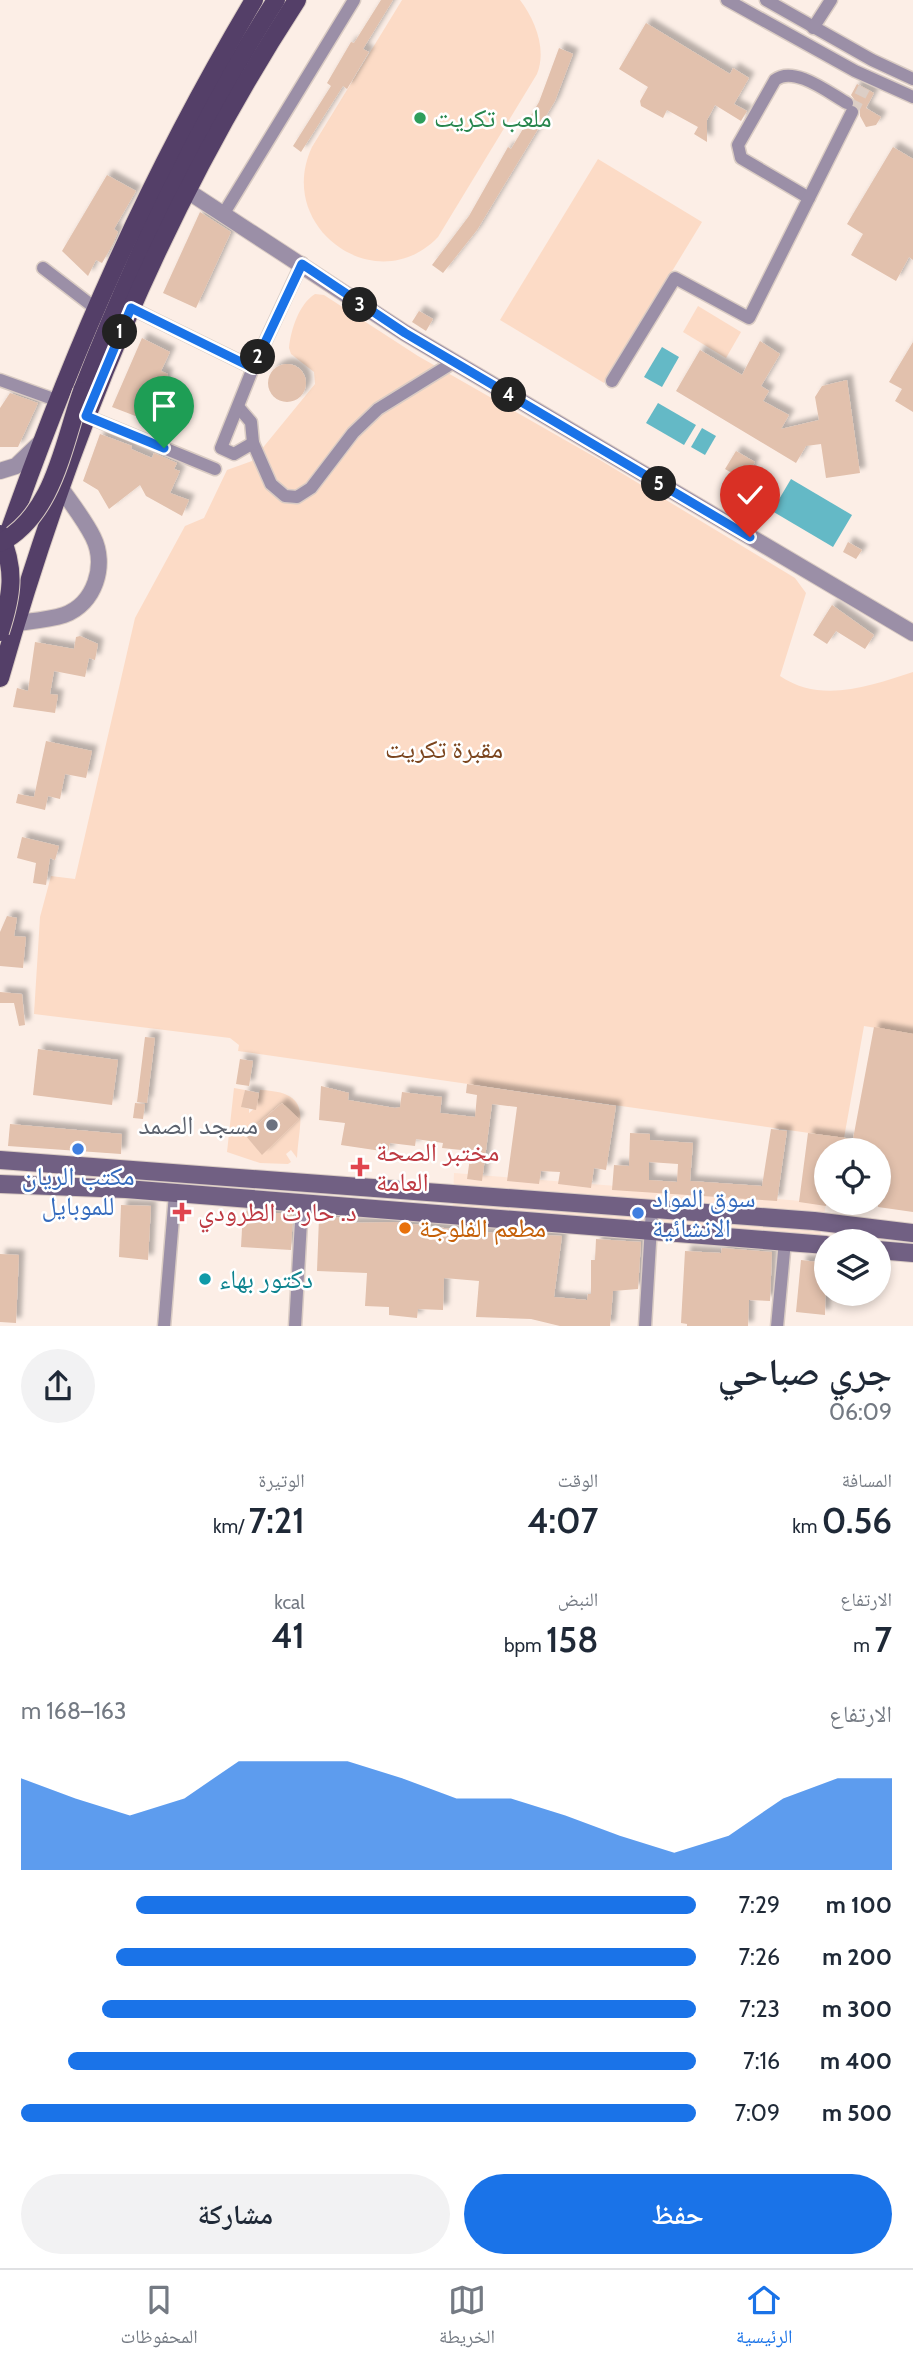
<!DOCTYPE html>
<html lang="ar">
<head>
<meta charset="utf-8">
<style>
	body { margin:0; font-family:Cabin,"Noto Naskh Arabic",sans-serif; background:#f2f2f3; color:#1f2937; direction:rtl; height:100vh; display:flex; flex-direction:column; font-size:26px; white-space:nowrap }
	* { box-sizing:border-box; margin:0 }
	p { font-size:23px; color:#747a83 }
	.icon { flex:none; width:38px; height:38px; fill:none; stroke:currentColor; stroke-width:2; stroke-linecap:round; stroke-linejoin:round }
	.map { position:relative; height:1326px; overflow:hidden; direction:ltr }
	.side { display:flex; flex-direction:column; background:#fff; flex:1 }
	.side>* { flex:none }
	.tools { position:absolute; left:814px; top:1138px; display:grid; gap:14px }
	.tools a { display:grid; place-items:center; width:77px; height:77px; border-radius:50%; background:#fff; box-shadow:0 4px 10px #0003; font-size:35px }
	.pin { position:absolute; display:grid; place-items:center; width:60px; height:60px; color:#fff; margin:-72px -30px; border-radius:50% 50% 50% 0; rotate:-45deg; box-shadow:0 0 7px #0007 }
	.pin .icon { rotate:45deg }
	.km { position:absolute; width:35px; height:35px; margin:-18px; border-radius:50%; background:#222; color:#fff; font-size:19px; line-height:35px; text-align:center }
	.round { display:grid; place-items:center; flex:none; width:74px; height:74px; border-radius:37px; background:#f2f2f3 }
	.summary { display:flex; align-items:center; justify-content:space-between; height:119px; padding:0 21px }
	h1 { font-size:38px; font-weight:600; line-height:52px }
	.stats { display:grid; grid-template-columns:repeat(3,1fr); gap:10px; height:119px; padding:7px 21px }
	.stats div { display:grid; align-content:center }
	.stats b { font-size:35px; font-weight:600 }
	.stats small { font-size:19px; font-weight:400 }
	.stats p { font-size:19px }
	.chart { height:196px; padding:14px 21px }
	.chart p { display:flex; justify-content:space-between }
	.chart svg { width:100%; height:126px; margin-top:7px; fill:#1a73e8; opacity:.7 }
	.primary-button { display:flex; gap:14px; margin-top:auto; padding:14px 21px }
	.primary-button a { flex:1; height:80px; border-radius:42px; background:#1a73e8; color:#fff; font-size:28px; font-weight:600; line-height:80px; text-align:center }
	.primary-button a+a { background:#f2f2f3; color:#1f2937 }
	ul { padding:0 21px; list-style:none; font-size:23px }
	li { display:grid; grid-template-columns:112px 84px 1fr; align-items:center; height:52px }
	li i { height:18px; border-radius:9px; background:#1a73e8 }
	.tab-bar { display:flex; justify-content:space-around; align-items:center; height:98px; border-top:2px solid #e0e1e3; background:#fff; font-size:19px; color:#747a83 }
	.tab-bar a { display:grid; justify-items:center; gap:4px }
	.tab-bar .selected { color:#1a73e8 }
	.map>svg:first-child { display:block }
	.built { fill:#fee5d6 }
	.green { fill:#fcdbc6; fill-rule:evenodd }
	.water { fill:#64b9c6 }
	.building { fill:#e2c1ad; fill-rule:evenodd; filter:url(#shadow) }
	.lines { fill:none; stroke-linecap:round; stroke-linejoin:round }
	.minor-tunnel { stroke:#dccec6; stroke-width:12; stroke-dasharray:12 6; stroke-linecap:butt }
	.minor-casing { stroke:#daccc4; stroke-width:15 }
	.tertiary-casing { stroke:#daccc4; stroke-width:18 }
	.secondary-casing { stroke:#daccc4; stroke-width:20 }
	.primary-casing { stroke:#daccc4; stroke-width:20 }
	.minor { stroke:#9b8fa7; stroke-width:12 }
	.tertiary { stroke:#9b8fa7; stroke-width:16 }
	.secondary { stroke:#716083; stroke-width:18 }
	.primary { stroke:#543f68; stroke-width:18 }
	.primary-bridge-casing { stroke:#daccc4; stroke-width:20; stroke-linecap:butt }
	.primary-bridge { stroke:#543f68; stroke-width:18 }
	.route-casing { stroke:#fff; stroke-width:14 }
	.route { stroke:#1a73e8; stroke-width:9 }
	.leisure-dot { fill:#2e9e5b; stroke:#fff; stroke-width:2.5 }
	.worship-dot { fill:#6b7280; stroke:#fff; stroke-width:2.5 }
	.shop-dot { fill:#3f7fe0; stroke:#fff; stroke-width:2.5 }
	.health-dot { fill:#e0444e; stroke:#fff; stroke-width:2.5 }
	.food-dot { fill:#e8710a; stroke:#fff; stroke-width:2.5 }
	.culture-dot { fill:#0f9aa8; stroke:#fff; stroke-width:2.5 }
	.labels { text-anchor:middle; stroke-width:5; stroke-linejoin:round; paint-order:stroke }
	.leisure-label { font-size:26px; fill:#27864d; stroke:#fff; text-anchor:start }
	.park-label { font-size:26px; fill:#7a441d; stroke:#fff }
	.worship-label { font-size:26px; fill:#5b616d; stroke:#fff; text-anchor:end }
	.health-label { font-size:26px; fill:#be3a42; stroke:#fff; text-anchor:start }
	.shop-label { font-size:26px; fill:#366cbe; stroke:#fff }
	.food-label { font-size:26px; fill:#c56008; stroke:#fff; text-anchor:start }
	.culture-label { font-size:26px; fill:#0d838f; stroke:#fff; text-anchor:start }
</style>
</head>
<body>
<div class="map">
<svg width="913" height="1327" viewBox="0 0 913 1327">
	<defs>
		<filter id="shadow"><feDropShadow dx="5.5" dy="-5.5" stdDeviation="2" flood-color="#0004"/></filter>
	</defs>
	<rect width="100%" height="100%" fill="#fceee6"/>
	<path class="built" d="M454 1173 826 1203 818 1249 452 1224Z"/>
	<g class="green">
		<path d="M402 0H520C535 20 547 49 537 74L438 237C377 301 274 228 312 147Z"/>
		<path d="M598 159 702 222 604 383 500 320Z"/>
		<path d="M315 294 324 295 418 356 600 460 795 578 806 593 780 676C821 704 870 686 913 672V1034L864 1026 844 1138 238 1051 239 1045 230 1038 34 1014 40 917 51 876 75 879 135 618 185 526 204 518 227 470 252 461 315 384 314 372 291 354 289 348C291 329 299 304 315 294Z"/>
		<path d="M698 306 741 332 726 358 683 332Z"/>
		<path d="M234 1088 245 1090 242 1107 249 1109V1113L256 1107 260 1090C314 1092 299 1118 297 1158L291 1150 286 1154 291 1162 288 1164 260 1163 227 1152ZM282 1103 298 1119 262 1154 245 1135Z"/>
	</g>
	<g class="water">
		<path d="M662 347 679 357 662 387 644 377Z"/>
		<path d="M658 403 696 425 684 445 646 423Z"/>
		<path d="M702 428 716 436 705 455 691 447Z"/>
		<path d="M791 479 852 515 833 547 772 511Z"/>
	</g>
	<g class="building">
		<path d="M381 0H393L363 49 369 52 347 89 343 86 301 152 293 146 331 86 327 83 351 42 354 43Z"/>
		<path d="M646 23 730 74 733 68 749 78 734 104 747 111 741 121 715 105 707 120V142L694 134 698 127 667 110 663 118 641 106 640 101 648 87 619 69Z"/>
		<path d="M559 48 573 54 555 101 477 230 443 273 432 265 469 216 508 147 511 149 539 102Z"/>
		<path d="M857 84 874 93 866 108 881 117 876 125 866 127 860 116V108L851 95Z"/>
		<path d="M893 147 913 159V260L909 257 896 281 851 255 863 234 847 224Z"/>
		<path d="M107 175 136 191 114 229 118 232 113 244 102 263 96 260 88 276 62 251Z"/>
		<path d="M200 212 231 232 196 308 163 293Z"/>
		<path d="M419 311 433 319 426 331 412 322Z"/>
		<path d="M142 338 170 352 161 371 168 374 158 397 173 403 164 427 112 407Z"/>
		<path d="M760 341 780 354 761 386 769 391 763 401 789 415 781 429 819 420 815 397 822 386 847 380 860 473 826 478 821 444 806 446 796 463 676 391 700 350 742 375Z"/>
		<path d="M913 342V412L895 401 902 389 889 382Z"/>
		<circle cx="287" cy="383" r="19"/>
		<path d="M10 393 38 403 18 447H0V408Z"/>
		<path d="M100 434 132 446 131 449 152 458 154 453 177 463 174 469 180 471 170 493 189 500 182 516 146 496 140 485 109 509 98 490 83 481Z"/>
		<path d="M736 451 755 462 744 480 725 469Z"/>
		<path d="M848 542 862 550 856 559 843 552Z"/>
		<path d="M832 605 874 635 865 649 836 631 827 644 813 635Z"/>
		<path d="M80 636 98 644 95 660 89 658 85 677 54 671 50 694 58 695 55 713 13 707 17 688 28 691 35 642 74 649 76 637Z"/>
		<path d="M46 741 92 751 86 778 65 774 60 799 48 796 45 810 16 803 18 794 34 797Z"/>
		<path d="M22 837 59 846 55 860 50 858 46 885 33 883 36 863 17 858Z"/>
		<path d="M7 916 17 918 14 936 26 937 23 968 0 966V932Z"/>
		<path d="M0 992 22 994 25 1025 19 1026 14 1003H0Z"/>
		<path d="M874 1027 913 1034V1212L878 1207V1150H826V1206L799 1202 808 1133 853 1139Z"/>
		<path d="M145 1037 155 1038 147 1103 137 1102Z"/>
		<path d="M38 1049 118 1060 112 1105 33 1095Z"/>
		<path d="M240 1059 253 1061 249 1086 236 1084Z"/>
		<path d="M467 1084 616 1106 606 1170 594 1168 591 1188 558 1184 560 1172 541 1171 539 1184 507 1181 517 1107 492 1104 482 1181 467 1179 471 1151 442 1148 443 1143 416 1139 415 1146 390 1143 388 1152 341 1145 345 1123 319 1120 321 1086 349 1093 348 1100 395 1108 400 1107 402 1092 442 1097 440 1113 475 1117 477 1095 466 1093Z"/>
		<path d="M245 1090 259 1093 256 1110 241 1107Z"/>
		<path d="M135 1103 145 1104 143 1119 133 1118Z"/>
		<path d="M282 1103 299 1119 262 1155 245 1135Z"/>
		<path d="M10 1124 122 1134 121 1154 8 1146Z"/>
		<path d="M771 1129 787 1131 777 1201 612 1190 614 1165 629 1166 630 1133 650 1134V1140L693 1143 690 1181 762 1186ZM649 1162 678 1164 677 1182 649 1180Z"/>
		<path d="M121 1205 151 1206 148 1260 119 1257Z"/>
		<path d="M243 1211 293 1214 291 1250 241 1247Z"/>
		<path d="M319 1217 349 1218 350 1223 396 1222 476 1232 562 1236 554 1297 587 1300 588 1294H591V1260H595L596 1239 641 1242 638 1289 613 1291 610 1327H564L531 1319 476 1317 479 1281 444 1278 443 1310 418 1309 417 1318 389 1315V1307L365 1306 367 1273 317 1271Z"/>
		<path d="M722 1248 772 1252 770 1301 749 1300 748 1327H687V1324L681 1323 685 1251 721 1253Z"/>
		<path d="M0 1254 19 1255 16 1323 0 1322Z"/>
		<path d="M801 1260 826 1263 825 1315 796 1312Z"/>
	</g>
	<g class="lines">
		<path class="minor-tunnel" d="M852 112 864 88"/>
		<g class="minor-casing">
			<g id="minor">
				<path d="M727 0 855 71 913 97"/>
				<path d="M766 0 872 60 913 79"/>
				<path d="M813 28 831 0"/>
				<path d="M809 198 741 158 738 145 775 80C794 65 829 93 847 103"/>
				<path d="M224 213 354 0"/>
				<path d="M43 268 95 308"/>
				<path d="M131 308 253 368"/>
				<path d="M0 380 56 400"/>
				<path d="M612 381 675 278 749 318 852 112"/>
				<path d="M239 408 251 422 253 443 271 484 285 496 297 497 311 488 353 433 378 409 454 362"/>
				<path d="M86 416 215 469"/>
				<path d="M253 443 234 454 221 448 253 368 302 263"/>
				<path d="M164 1327 175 1194"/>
				<path d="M295 1327 302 1204"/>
				<path d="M645 1327 652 1209"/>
				<path d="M777 1327 785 1241"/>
			</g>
		</g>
		<g class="tertiary-casing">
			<g id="tertiary">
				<path d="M186 190 405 333 913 633"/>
				<path d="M0 471 16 466 40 443"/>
				<path d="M16 623C31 621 49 620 64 615 95 604 107 565 93 537 84 519 71 503 60 487"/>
			</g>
		</g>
		<g class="secondary-casing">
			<g id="secondary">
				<path d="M0 1160 814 1221 913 1233"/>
				<path d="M0 1184 126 1189 826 1245"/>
				<path d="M878 1250 913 1253"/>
			</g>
		</g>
		<g class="primary-casing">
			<g id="primary">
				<path d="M82 391C135 256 197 123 276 0"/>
				<path d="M4 546C72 351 148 178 254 0"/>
				<path d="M0 678C68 439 161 209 297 0"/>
			</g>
		</g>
		<use href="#minor" class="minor"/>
		<use href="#tertiary" class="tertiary"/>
		<use href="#secondary" class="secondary"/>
		<use href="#primary" class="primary"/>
		<g class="primary-bridge-casing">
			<g id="primary-bridge">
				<path d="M0 534C16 570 12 595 0 632"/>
				<path d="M0 543C54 515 63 444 82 391"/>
			</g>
		</g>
		<use href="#primary-bridge" class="primary-bridge"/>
	</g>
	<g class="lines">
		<g class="route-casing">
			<path id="route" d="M164 448 86 416 131 308 253 368 302 264 405 333 750 537"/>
		</g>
		<use href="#route" class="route"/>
	</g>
	<circle class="leisure-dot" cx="420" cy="118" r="7"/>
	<circle class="worship-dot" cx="272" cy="1125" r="7"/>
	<g class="shop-dot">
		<circle cx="78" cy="1149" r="7"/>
		<circle cx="638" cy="1213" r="7"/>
	</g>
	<g class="health-dot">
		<path d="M356.5 1156.5h7v7h7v7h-7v7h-7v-7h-7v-7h7z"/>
		<path d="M178.5 1201.5h7v7h7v7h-7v7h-7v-7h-7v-7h7z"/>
	</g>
	<circle class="food-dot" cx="405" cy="1228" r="7"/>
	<circle class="culture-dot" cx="205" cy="1279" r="7"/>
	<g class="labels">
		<g class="leisure-label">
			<text x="434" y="127">ملعب تكريت</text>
		</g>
		<g class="park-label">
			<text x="444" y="758">مقبرة تكريت</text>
		</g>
		<g class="worship-label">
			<text x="258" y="1134">مسجد الصمد</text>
		</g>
		<g class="health-label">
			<text x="376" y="1161">مختبر الصحة<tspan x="376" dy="30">العامة</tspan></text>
			<text x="198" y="1221">د. حارث الطرودي</text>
		</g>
		<g class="shop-label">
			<text x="78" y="1185">مكتب الريان<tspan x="78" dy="30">للموبايل</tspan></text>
			<text x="652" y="1207" text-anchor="start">سوق المواد<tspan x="652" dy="30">الانشائية</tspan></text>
		</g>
		<g class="food-label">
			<text x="419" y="1237">مطعم الفلوجة</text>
		</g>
		<g class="culture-label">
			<text x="219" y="1288">دكتور بهاء</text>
		</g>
	</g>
</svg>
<div class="tools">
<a><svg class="icon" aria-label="locate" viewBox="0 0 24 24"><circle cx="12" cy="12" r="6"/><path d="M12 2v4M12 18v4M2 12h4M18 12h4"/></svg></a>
<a><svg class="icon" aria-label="layers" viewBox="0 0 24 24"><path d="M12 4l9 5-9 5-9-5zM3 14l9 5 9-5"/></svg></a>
</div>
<div class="pin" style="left:164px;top:448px;background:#1e9e55"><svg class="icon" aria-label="arrive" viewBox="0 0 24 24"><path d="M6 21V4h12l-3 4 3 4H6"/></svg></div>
<div class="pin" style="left:750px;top:537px;background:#d93025"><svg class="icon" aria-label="check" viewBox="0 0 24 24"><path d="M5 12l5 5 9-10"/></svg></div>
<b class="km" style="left:120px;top:332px">1</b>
<b class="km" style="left:258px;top:357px">2</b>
<b class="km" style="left:360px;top:305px">3</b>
<b class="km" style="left:509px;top:395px">4</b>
<b class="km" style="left:659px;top:484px">5</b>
</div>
<section class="side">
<div class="summary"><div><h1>جري صباحي</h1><p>06:09</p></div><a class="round"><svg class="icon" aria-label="share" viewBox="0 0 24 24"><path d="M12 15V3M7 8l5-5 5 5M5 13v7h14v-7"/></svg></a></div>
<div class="stats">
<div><p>المسافة</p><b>0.56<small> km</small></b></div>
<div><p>الوقت</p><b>4:07</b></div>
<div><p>الوتيرة</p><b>7:21<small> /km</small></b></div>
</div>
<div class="stats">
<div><p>الارتفاع</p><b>7<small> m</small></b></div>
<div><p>النبض</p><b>158<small> bpm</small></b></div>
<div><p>kcal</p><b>41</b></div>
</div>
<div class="chart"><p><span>الارتفاع</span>163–168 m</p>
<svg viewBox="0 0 160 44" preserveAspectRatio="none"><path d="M0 44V12L10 19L20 25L30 19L40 6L50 6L60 6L70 12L80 19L90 19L100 25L110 32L120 38L130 32L140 19L150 12L160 12V44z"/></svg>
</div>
<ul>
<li><b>100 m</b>7:29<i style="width:83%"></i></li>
<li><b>200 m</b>7:26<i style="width:86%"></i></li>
<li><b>300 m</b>7:23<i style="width:88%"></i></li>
<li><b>400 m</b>7:16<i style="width:93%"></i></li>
<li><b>500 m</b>7:09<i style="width:100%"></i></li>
</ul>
<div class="primary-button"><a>حفظ</a><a>مشاركة</a></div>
</section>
<nav class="tab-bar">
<a class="selected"><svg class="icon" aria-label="home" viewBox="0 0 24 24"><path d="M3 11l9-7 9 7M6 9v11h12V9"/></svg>الرئيسية</a>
<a><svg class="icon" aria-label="map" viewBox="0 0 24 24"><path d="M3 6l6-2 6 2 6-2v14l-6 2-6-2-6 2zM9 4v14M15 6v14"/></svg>الخريطة</a>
<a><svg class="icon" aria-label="saved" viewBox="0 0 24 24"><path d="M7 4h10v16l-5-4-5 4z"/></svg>المحفوظات</a>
</nav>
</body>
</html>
